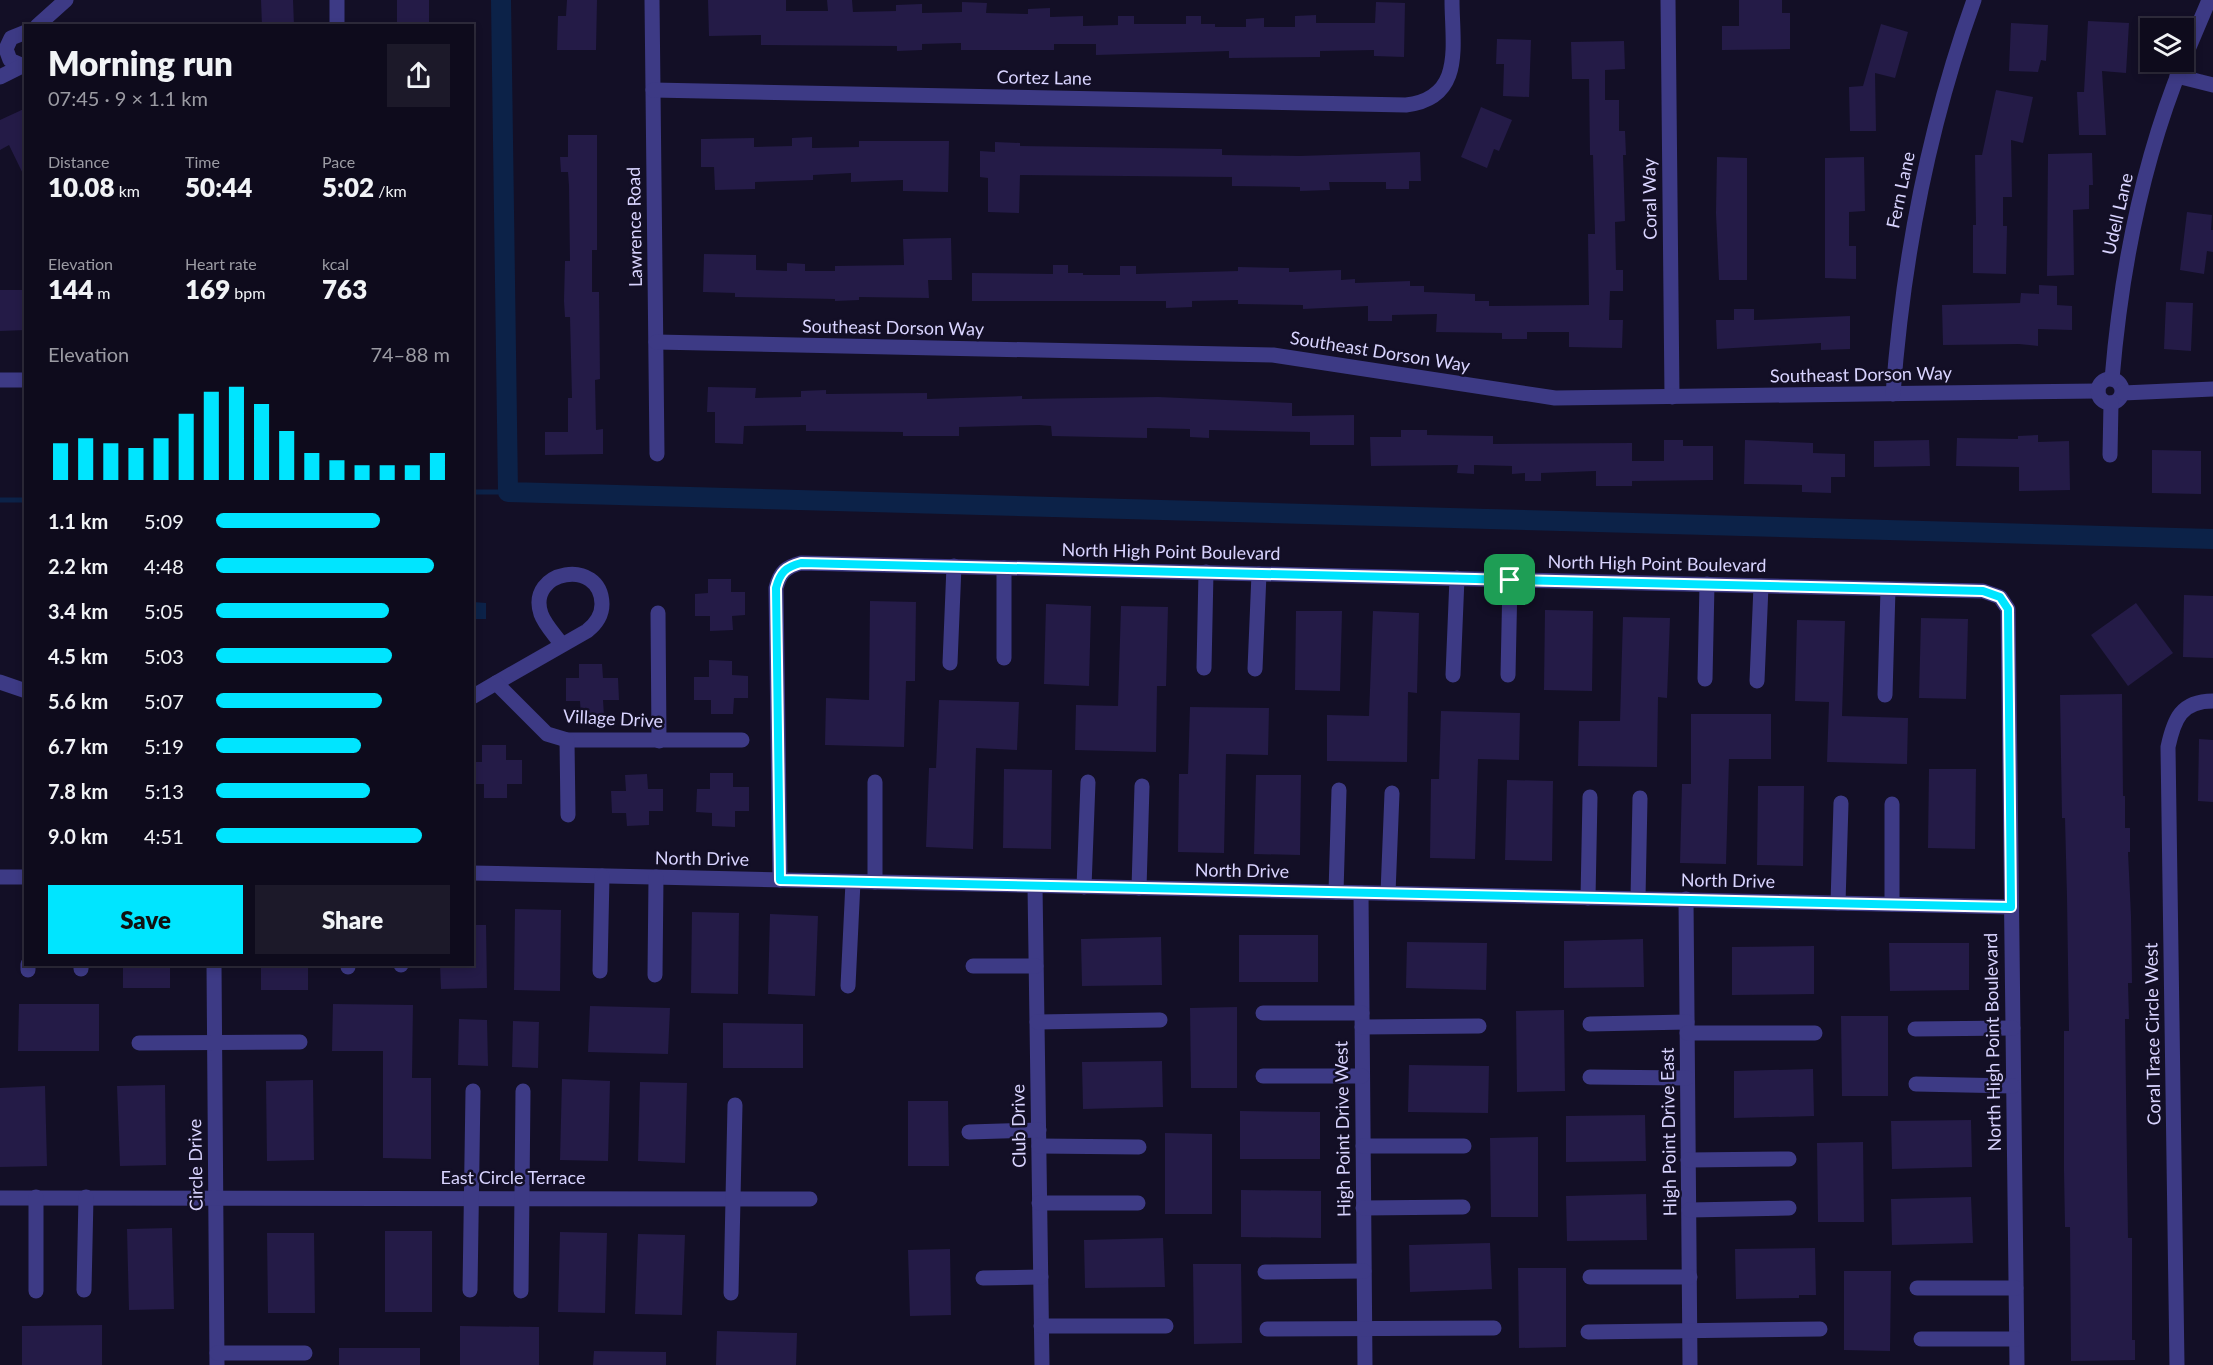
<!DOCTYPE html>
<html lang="en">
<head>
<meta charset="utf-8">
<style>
	body { margin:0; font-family:Lato,sans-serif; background:#1c1929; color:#f1f3f6; height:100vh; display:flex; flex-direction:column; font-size:22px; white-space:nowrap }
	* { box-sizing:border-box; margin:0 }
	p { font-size:20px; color:#9b9ba3 }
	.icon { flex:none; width:33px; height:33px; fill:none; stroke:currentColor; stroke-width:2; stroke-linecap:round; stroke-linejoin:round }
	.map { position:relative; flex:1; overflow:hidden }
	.side { position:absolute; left:24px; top:24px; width:450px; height:942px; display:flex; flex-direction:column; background:#0e0b1c; border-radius:0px; box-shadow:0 3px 9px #0003,0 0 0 2px #2e2b3b }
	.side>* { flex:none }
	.controls { position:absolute; left:2140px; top:18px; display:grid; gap:12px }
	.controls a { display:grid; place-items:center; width:54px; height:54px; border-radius:0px; background:#0e0b1c; box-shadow:0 3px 9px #0003,0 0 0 2px #2e2b3b; font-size:30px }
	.pin { position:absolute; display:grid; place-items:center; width:51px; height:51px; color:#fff; margin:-26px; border-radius:12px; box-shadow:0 3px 9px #0006 }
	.round { display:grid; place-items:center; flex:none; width:63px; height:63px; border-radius:0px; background:#1c1929 }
	.head { display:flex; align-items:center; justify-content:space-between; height:102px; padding:0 24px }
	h1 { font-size:33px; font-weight:800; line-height:45px }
	.stats { display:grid; grid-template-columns:repeat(3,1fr); gap:9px; height:102px; padding:6px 24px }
	.stats div { display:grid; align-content:center }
	.stats b { font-size:26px; font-weight:800 }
	.stats small { font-size:16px; font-weight:400 }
	.stats p { font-size:16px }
	.chart { height:168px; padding:12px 24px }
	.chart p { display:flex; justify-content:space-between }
	.chart svg { width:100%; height:108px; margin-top:6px; stroke:#00e5ff; stroke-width:6 }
	.action { display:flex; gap:12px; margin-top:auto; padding:12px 24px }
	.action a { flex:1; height:69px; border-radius:0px; background:#00e5ff; color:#111; font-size:24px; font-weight:800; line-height:69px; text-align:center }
	.action a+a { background:#1c1929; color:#f1f3f6 }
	ul { padding:0 24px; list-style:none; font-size:20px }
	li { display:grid; grid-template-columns:96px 72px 1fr; align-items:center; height:45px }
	li i { height:15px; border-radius:8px; background:#00e5ff }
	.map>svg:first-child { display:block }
	.water { fill:#0c2248 }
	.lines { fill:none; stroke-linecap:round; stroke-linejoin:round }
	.stream { stroke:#0c2248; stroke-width:5 }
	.canal { stroke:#0c2248; stroke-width:20 }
	.building { fill:#241b47 }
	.minor { stroke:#3d3a85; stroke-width:15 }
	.route-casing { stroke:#fff; stroke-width:12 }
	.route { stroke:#00e5ff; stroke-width:8 }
	.labels { text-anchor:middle; stroke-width:5; stroke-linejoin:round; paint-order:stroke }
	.street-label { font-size:18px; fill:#d9d4ff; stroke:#130f26 }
</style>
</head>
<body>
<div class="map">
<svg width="2213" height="1365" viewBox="0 0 2213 1365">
	<rect width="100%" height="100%" fill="#130f26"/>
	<path class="water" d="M473 602 486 603V619H473Z"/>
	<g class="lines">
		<g class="stream">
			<path d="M472 492H508"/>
			<path d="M0 500H26"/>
		</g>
		<path class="canal" d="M501 0 508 492 2213 539"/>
	</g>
	<g class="building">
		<path d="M261 0H293L294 26H262Z"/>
		<rect x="397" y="0" width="32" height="26"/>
		<path d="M567 0H597L596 50H557L558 16H566Z"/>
		<path d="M708 0H786V11H828L827 0H852L853 12 896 11V5L922 4V13L962 12V2L987 3 986 13 1028 14V9L1050 8V17L1083 16V26L1118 25V16H1134V24H1186V16H1201V24H1215V27H1246V19L1264 18V27H1295V16L1316 15V23H1375L1376 2 1405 3 1404 57 1374 56V50L1320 51V57L1229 58V51L1096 55V44H1054V50H961V43L922 44V50L897 51V46L761 45V35L709 36Z"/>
		<path d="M1739 0H1782V13H1790V49L1722 50V26H1739Z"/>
		<path d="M2088 21 2129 23 2126 73 2102 71 2106 135H2079L2077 92H2084Z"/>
		<path d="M2011 23 2048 25 2046 61 2041 60 2038 72 2009 71Z"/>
		<path d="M1881 24 1908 32 1895 78 1875 73 1876 131H1850L1849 87 1863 86Z"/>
		<path d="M1497 39 1531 40 1529 97 1503 96 1504 64H1496Z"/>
		<path d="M1624 41 1625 69 1605 70V100H1619V131H1625L1626 155H1623L1625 221 1615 222 1616 270H1623V291H1610L1609 320H1623L1622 348 1569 347V332H1527V339H1502V333L1436 332 1437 314 1392 315V321H1368V306L1303 309V305L1238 304V300L1192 301V307L1166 308V301H972V273L1053 274V265H1068V273H1083V275H1120V266H1136V274L1238 271V267L1289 268V272L1341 270V280L1355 279V283L1410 281V286H1424V292L1475 294V301H1489V306L1589 305 1588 234H1595L1593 155H1590L1589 79H1572L1571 42Z"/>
		<path d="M1996 90 2033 97 2023 143 2011 140 2012 197H2003V226H2007L2006 274 1973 273V225H1976L1975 155H1982Z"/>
		<path d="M1481 107 1512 120 1499 151 1494 149 1487 168 1461 157Z"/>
		<path d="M26 108V180L9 145 0 150V120Z"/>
		<path d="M568 135H597V250H592V292H599L600 379 595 380 596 430 603 429V454L545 455V432H568V398H572L570 317H565L564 301 565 261H570L569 186 568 172H561L560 157H568Z"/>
		<path d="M812 137V148L859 147V141H949L948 192 903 191V180L851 182V173L813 175V180L755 182V189L715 190 714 167H701V139L754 138V147L792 146V138Z"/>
		<path d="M995 142 1020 143V146L1222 149V155L1300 156 1420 152 1421 181H1409V189H1386V182H1329L1330 190 1300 191V187L1232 186V177L1020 175 1019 213 988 212V178L980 177V151L995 152Z"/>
		<path d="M2092 153 2093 185H2089V209L2073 210 2074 275 2047 276 2048 154Z"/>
		<path d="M1717 157 1747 158V280H1719L1716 213Z"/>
		<path d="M1864 157 1865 211 1849 212V246H1856V279L1825 278V158Z"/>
		<path d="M2187 212 2212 215 2211 230H2213V252L2207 251 2204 274 2180 270Z"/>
		<path d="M951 238 952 280H928L929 298 859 297V300L835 301V299L735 297V293L703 292 704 254 756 255V270L787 271V263L805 264V271H835V266L904 265 903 239Z"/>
		<path d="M2039 285 2057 286V305L2072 306V330L2038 329V346L2019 344 1943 345 1942 305 2020 303 2021 293 2039 294Z"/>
		<path d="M0 290H26V330L0 331Z"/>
		<path d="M2166 302 2193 303 2191 351 2164 349Z"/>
		<path d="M1734 309H1754V320L1850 316V349L1821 350V343L1717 349 1716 320H1734Z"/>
		<path d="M708 387 756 388 755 398 801 397V391L826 390V394L927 393V399L1022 396V399L1158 397 1292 403V416L1354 415V445H1310V432L1209 430V438L1190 437V429L1147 428V438L1052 436 1051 426 1039 425 959 427V436H903V432L806 431V425L744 426 743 444 715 443V412H707Z"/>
		<path d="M1401 430H1427V435L1493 436V444L1632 443V461H1664V440H1683V446H1713V480L1632 481V486H1596V471L1541 473V481H1525V473L1512 474V466L1474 465V474L1457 473 1458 465 1371 466 1370 437H1401Z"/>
		<path d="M2038 435V442L2069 441 2070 490 2019 491V467L1956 466 1957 438 2018 439V436Z"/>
		<path d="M1745 440 1813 443V453L1845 454V477H1831V493L1802 492V485L1744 484Z"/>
		<path d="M1929 440 1930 466 1874 467V441Z"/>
		<path d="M2152 450 2201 451V494L2152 493Z"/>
		<path d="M708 579H731V592H745V615L732 616 733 630 710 631V616H695V594L708 593Z"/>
		<path d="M2184 595 2213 596V658L2183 657Z"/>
		<path d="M870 601 916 602 915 681H906L904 747 825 745 826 698 869 700Z"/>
		<path d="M2136 603 2173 653 2128 686 2091 635Z"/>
		<path d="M1046 604 1091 606 1089 686 1044 684Z"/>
		<path d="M1121 606 1168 607 1166 686H1157L1156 752 1075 750 1076 705 1118 706Z"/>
		<path d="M1545 610 1593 611 1592 691 1544 690Z"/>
		<path d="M1296 611H1342L1340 691 1295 690Z"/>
		<path d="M1373 611 1419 613 1417 693 1408 692 1407 762 1327 761V715L1369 716Z"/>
		<path d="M1623 617 1670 618 1667 698 1658 697 1657 767 1578 766 1579 721H1620Z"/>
		<path d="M1921 618 1968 619 1966 699 1919 698Z"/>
		<path d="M1797 620 1845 621 1842 716 1908 718 1907 764 1827 762 1829 702 1795 701Z"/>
		<path d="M709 660 732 661V675L748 676V698H734L733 714H711V700H694V677H709Z"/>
		<path d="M579 664H602L603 678H618L619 700H603L604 716H581L580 701H566V678H579Z"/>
		<path d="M2122 694 2123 796H2125V828H2130V852H2128L2131 916 2132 983H2128L2129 1019H2125L2128 1238H2132V1340H2135V1360L2071 1361 2070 1227H2065L2064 1171V1031H2069L2067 897 2065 818H2062L2060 695Z"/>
		<path d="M939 700 1019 702 1017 750 976 748 973 849 926 847 929 768H936Z"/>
		<path d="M1190 707 1269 708 1268 755 1226 754 1224 853 1178 852 1179 774H1188Z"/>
		<path d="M1441 711 1520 713 1519 760 1478 759 1475 859 1430 858 1431 779H1439Z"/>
		<path d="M1691 714H1771V759H1729L1726 864 1680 863 1682 784H1691Z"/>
		<path d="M2199 739 2213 740V802L2198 801Z"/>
		<path d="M482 745H506V760H522V784H507V798H484V784H472V762H482Z"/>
		<path d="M1004 769 1052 770 1051 849 1003 848Z"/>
		<path d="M1929 769H1976L1975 849 1928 848Z"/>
		<path d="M710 773H733V787H749V811H735V827L712 826V813L696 812 697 789H710Z"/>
		<path d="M647 774 648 789H663V811H649V825L627 826 626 813H612L611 791H626L625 775Z"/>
		<path d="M1256 775H1301L1300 855 1254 854Z"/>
		<path d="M1507 780 1553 781 1552 861 1505 860Z"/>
		<path d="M1758 786H1804L1803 866 1757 865Z"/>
		<path d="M515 909 561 910 560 991 514 990Z"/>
		<path d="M692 912 739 913 738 994 691 993Z"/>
		<path d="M770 914 818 916 815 996 768 994Z"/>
		<path d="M472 925H486L487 988 441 989 440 964H472Z"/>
		<rect x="1239" y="935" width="79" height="47"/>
		<path d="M1161 937 1162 985 1082 986 1081 939Z"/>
		<path d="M1643 939 1644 987 1564 988V941Z"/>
		<path d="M1407 942 1487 943 1486 990 1406 988Z"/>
		<path d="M1889 943H1969V990L1890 991Z"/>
		<path d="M1814 946V994L1732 995V947Z"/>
		<rect x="123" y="964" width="47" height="24"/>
		<rect x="261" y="964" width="47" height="26"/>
		<path d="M19 1004H99V1051H18Z"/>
		<path d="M333 1004 413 1005 412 1078H431V1159L383 1158V1051H332Z"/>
		<path d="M590 1006 670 1008 668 1054 588 1052Z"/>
		<path d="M1237 1007V1088H1191L1190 1008Z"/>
		<path d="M1564 1010 1565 1091 1517 1092 1516 1011Z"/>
		<path d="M1841 1016H1888V1096H1842Z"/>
		<path d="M459 1019 487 1020 488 1066 458 1065Z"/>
		<path d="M513 1021 539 1022 538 1068 512 1067Z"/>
		<path d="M723 1023 803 1024V1068H723Z"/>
		<path d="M1162 1061 1163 1107 1083 1109 1082 1062Z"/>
		<path d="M1409 1065 1489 1066 1488 1113 1408 1112Z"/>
		<path d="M1813 1069 1814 1116 1734 1118V1071Z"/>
		<path d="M562 1079 610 1081 608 1161 560 1160Z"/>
		<path d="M313 1080 314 1160 267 1161 266 1081Z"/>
		<path d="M640 1082 687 1083 685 1163 638 1161Z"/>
		<path d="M165 1085 166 1165 120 1166 117 1086Z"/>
		<path d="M45 1086 47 1166 0 1167V1088Z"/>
		<path d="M908 1101H948L949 1166H908Z"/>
		<path d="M1240 1111 1320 1112V1159H1240Z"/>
		<path d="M1645 1115 1646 1161 1566 1162V1116Z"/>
		<path d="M1971 1120 1972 1167 1892 1169 1891 1121Z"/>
		<path d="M1165 1133 1212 1134V1214H1165Z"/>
		<path d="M1538 1137V1217H1491L1490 1138Z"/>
		<path d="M1863 1142 1864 1222H1818L1817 1143Z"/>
		<path d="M1241 1190 1321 1191V1238L1241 1237Z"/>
		<path d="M1646 1194 1647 1240 1567 1241 1566 1196Z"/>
		<path d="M1971 1197 1973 1243 1892 1245 1891 1199Z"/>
		<path d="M172 1228 174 1309 129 1310 127 1229Z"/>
		<rect x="385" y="1231" width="47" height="81"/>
		<path d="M560 1232 607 1233 605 1313 558 1312Z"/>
		<path d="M267 1233H314L315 1313H268Z"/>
		<path d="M638 1234 685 1235 682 1315 635 1314Z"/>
		<path d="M1163 1238 1165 1287 1085 1288 1084 1240Z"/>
		<path d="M1490 1243 1492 1289 1410 1292 1409 1245Z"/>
		<path d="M1815 1248 1816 1295H1799V1298L1736 1299 1735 1249Z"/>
		<path d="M950 1249 951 1315 910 1316 908 1250Z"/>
		<path d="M1193 1264H1241L1242 1343 1194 1344Z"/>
		<path d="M1518 1268H1566V1347L1519 1348Z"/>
		<path d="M1844 1271H1891L1890 1351 1844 1350Z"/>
		<path d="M102 1325V1365H22V1326Z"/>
		<path d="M460 1326 539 1327V1365H460Z"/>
		<path d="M717 1331 797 1333 796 1365H716Z"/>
		<rect x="339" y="1348" width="81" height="17"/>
		<path d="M594 1351 666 1352V1365H593Z"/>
	</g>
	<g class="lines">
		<g class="minor">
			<path d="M337 0V26"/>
			<path d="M652 0 657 454"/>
			<path d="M1668 0 1672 397"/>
			<path d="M37 26 66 0"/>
			<path d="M26 32 11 38 6 49 10 60 26 67"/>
			<path d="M2184 59 2209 0"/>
			<path d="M2177 76 2213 85"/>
			<path d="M0 77 20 67"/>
			<path d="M653 90 1406 105C1465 98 1452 45 1452 0"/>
			<path d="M656 342 1273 355 1555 398 2098 391"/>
			<circle cx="2110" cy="391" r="12"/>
			<path d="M2112 379C2121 271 2142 162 2183 62"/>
			<path d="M0 380H26"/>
			<path d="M2123 393 2213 389"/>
			<path d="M1893 394C1903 259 1928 128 1974 0"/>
			<path d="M2110 455 2111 403"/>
			<path d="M1004 568V658"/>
			<path d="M658 613 659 741"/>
			<path d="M950 663 954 566"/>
			<path d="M1204 668 1206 572"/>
			<path d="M1255 669 1259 574"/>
			<path d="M1453 675 1457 578"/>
			<path d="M1508 675 1510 580"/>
			<path d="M1705 679 1707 584"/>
			<path d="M1757 681 1761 586"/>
			<path d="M0 682 26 691"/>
			<path d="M496 683 587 631C596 624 602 616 602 604 601 557 526 570 541 614 545 625 555 635 562 645"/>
			<path d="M1885 695 1888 589"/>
			<path d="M472 697 496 683 547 734 567 740H742"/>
			<path d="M567 740 568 815"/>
			<path d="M472 873 2011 907"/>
			<path d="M0 877H26"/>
			<path d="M780 880 776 588C780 572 786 567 801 563L1983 591 2000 597 2008 609 2017 1365"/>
			<path d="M875 882V782"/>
			<path d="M1035 886 1042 1365"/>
			<path d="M1084 887 1088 782"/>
			<path d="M1139 888 1142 786"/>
			<path d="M1336 892 1339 790"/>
			<path d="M1361 893 1365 1365"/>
			<path d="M1388 893 1392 793"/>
			<path d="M1588 898 1590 797"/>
			<path d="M1638 898 1640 798"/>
			<path d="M1686 899 1690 1365"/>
			<path d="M1838 903 1841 803"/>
			<path d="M1892 904V804"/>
			<path d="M28 964V970"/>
			<path d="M81 964V969"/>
			<path d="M214 964 217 1365"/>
			<path d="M348 964V967"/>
			<path d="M401 965V964"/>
			<path d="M973 966H1036"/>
			<path d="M600 971 602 876"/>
			<path d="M655 975 656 877"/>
			<path d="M848 986 853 882"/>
			<path d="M1263 1013H1362"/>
			<path d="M1037 1022 1160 1020"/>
			<path d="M1590 1024 1687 1022"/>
			<path d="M1362 1027 1479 1026"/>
			<path d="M1915 1029 2013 1028"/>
			<path d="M1687 1033H1815"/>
			<path d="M139 1043 300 1042"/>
			<path d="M1263 1076H1362"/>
			<path d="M1590 1077 1687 1078"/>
			<path d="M1916 1084 2013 1086"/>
			<path d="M969 1132 1039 1130"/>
			<path d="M1039 1146 1139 1147"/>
			<path d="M1363 1146H1464"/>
			<path d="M1688 1160 1789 1159"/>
			<path d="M0 1198 810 1199"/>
			<path d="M1039 1203H1138"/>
			<path d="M1363 1208 1463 1207"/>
			<path d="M1689 1210 1789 1208"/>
			<path d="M1265 1272 1364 1271"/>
			<path d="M1590 1277H1690"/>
			<path d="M983 1278 1041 1277"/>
			<path d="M1917 1288H2016"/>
			<path d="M84 1290 86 1197"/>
			<path d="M470 1290 473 1091"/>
			<path d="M36 1291V1197"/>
			<path d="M521 1291 523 1091"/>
			<path d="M731 1293 735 1105"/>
			<path d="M1041 1326H1166"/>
			<path d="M1267 1329 1494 1328"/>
			<path d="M1588 1332 1820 1329"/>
			<path d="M1921 1339H2016"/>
			<path d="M217 1353H305"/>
			<path d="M2177 1365 2168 747C2174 719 2181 701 2213 701"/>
		</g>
	</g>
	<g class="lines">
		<g class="route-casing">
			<path id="route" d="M801 563 1983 591 2000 597 2008 609 2011 907 780 880 776 588C780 572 786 567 801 563Z"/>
		</g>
		<use href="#route" class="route"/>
	</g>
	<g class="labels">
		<g class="street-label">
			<text transform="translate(1044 78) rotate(1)" y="6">Cortez Lane</text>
			<text transform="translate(1901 190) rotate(-78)" y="6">Fern Lane</text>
			<text transform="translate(1650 199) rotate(-91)" y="6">Coral Way</text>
			<text transform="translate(2118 214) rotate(-77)" y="6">Udell Lane</text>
			<text transform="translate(635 227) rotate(-91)" y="6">Lawrence Road</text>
			<text transform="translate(893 328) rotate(1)" y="6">Southeast Dorson Way</text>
			<text transform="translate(1380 352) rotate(9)" y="6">Southeast Dorson Way</text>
			<text transform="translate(1861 375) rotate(-1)" y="6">Southeast Dorson Way</text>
			<text transform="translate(1171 552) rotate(1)" y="6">North High Point Boulevard</text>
			<text transform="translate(1657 564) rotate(1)" y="6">North High Point Boulevard</text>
			<text transform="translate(613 719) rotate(3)" y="6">Village Drive</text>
			<text transform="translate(702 859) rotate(1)" y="6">North Drive</text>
			<text transform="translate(1242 871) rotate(1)" y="6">North Drive</text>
			<text transform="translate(1728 881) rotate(1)" y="6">North Drive</text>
			<text transform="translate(2153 1034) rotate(-91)" y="6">Coral Trace Circle West</text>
			<text transform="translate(1993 1042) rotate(-91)" y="6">North High Point Boulevard</text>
			<text transform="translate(1019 1126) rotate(-91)" y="6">Club Drive</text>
			<text transform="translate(1343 1129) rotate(-91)" y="6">High Point Drive West</text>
			<text transform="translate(1669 1132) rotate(-91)" y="6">High Point Drive East</text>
			<text transform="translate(196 1165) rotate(-91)" y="6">Circle Drive</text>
			<text x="513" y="1184">East Circle Terrace</text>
		</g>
	</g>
</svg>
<div class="controls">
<a><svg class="icon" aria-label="layers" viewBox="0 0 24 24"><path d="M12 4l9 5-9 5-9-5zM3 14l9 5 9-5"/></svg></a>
</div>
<div class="pin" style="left:1510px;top:580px;background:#1e9e55"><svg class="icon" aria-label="arrive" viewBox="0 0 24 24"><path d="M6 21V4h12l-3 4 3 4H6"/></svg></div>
<section class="side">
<div class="head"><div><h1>Morning run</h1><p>07:45 · 9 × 1.1 km</p></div><a class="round"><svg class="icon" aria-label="share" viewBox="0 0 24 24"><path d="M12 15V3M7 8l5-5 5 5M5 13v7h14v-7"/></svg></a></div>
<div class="stats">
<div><p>Distance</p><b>10.08<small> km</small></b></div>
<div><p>Time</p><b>50:44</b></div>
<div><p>Pace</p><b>5:02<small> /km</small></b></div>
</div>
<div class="stats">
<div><p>Elevation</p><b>144<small> m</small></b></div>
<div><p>Heart rate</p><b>169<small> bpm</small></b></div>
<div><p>kcal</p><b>763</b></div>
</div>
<div class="chart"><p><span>Elevation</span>74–88 m</p>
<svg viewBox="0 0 160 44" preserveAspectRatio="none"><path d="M5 44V29M15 44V27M25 44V29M35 44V31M45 44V27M55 44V17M65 44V8M75 44V6M85 44V13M95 44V24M105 44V33M115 44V36M125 44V38M135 44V38M145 44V38M155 44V33"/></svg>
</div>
<ul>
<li><b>1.1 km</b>5:09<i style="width:70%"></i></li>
<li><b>2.2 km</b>4:48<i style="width:93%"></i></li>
<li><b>3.4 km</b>5:05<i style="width:74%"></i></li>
<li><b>4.5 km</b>5:03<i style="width:75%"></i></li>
<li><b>5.6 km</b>5:07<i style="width:71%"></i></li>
<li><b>6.7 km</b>5:19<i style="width:62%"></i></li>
<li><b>7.8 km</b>5:13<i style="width:66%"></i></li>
<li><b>9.0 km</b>4:51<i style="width:88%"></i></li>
</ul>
<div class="action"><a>Save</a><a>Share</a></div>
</section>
</div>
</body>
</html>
